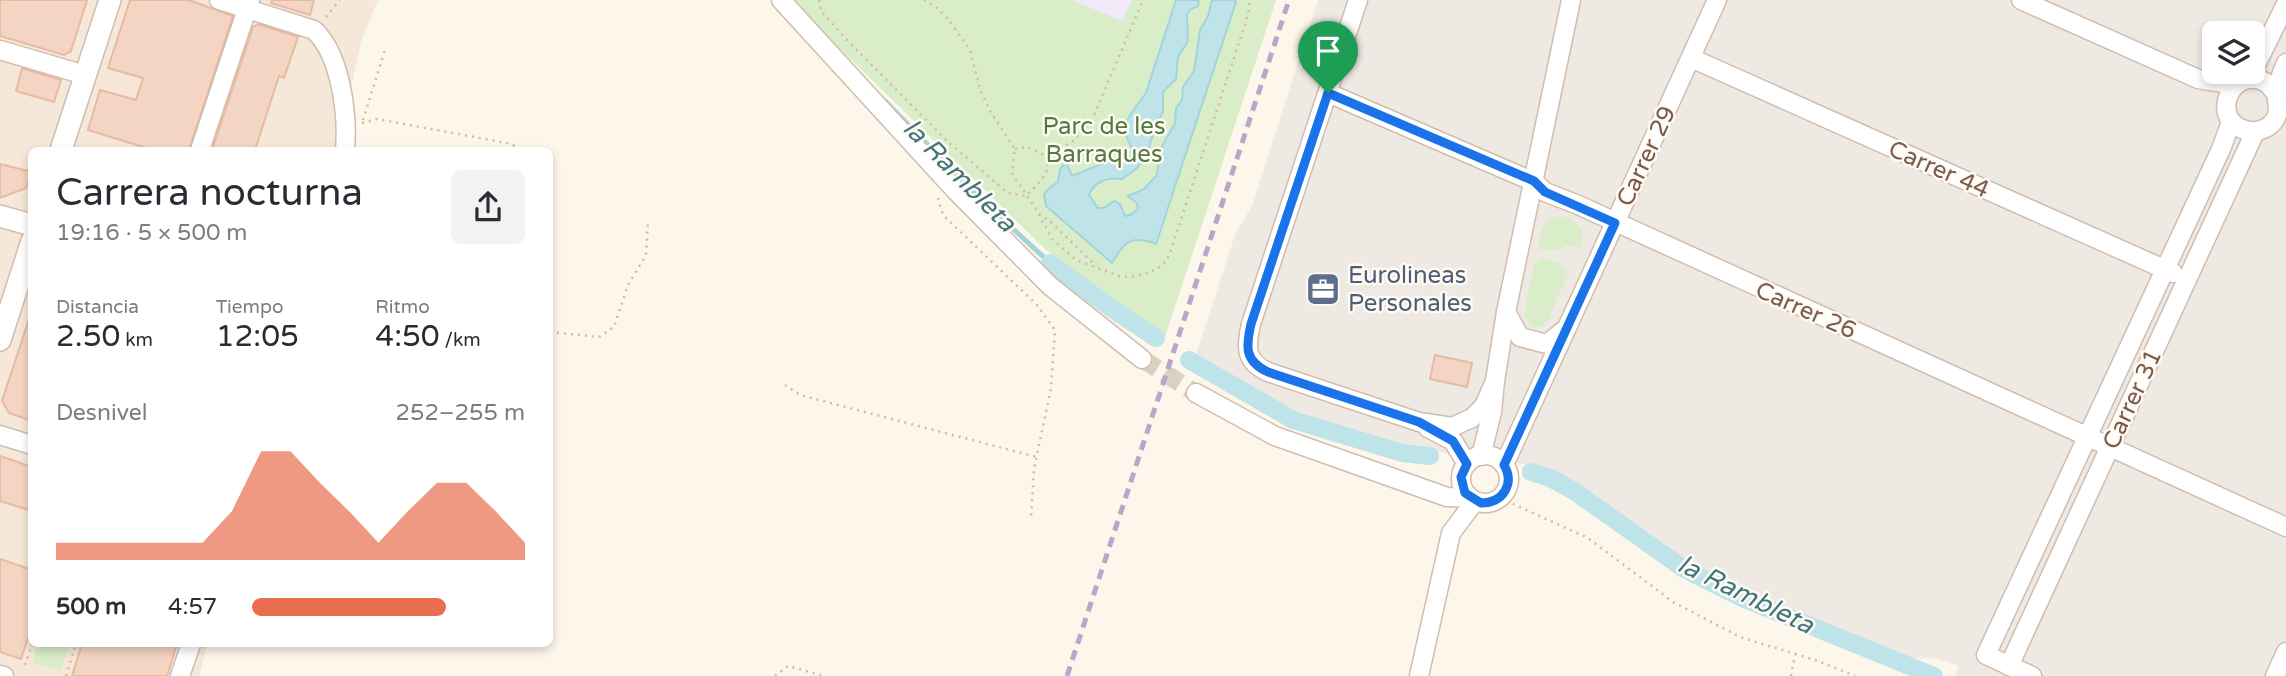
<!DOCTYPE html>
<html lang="es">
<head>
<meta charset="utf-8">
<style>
	body { margin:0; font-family:"Varela Round",sans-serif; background:#f2f2f3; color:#2b2b33; height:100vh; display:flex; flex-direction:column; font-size:26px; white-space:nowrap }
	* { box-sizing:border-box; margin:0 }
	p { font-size:23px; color:#7c7c81 }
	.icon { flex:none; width:38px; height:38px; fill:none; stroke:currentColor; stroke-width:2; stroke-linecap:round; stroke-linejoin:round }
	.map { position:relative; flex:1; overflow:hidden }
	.drawer { position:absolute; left:28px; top:147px; width:525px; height:500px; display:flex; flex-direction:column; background:#fff; border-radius:10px; box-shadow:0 4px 10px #0003 }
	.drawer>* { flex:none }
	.controls { position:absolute; left:2202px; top:21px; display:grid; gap:14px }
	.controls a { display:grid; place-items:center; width:63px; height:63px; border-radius:10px; background:#fff; box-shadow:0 4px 10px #0003; font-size:35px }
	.pin { position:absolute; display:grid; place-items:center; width:60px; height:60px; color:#fff; margin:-72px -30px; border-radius:50% 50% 50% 0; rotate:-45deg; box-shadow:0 0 7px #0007 }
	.pin .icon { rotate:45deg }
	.round { display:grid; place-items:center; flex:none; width:74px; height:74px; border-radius:10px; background:#f2f2f3 }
	.summary { display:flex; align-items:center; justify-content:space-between; height:119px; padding:0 28px }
	h1 { font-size:38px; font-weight:600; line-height:52px }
	.figures { display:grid; grid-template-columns:repeat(3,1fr); gap:10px; height:119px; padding:7px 28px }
	.figures div { display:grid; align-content:center }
	.figures b { font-size:30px; font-weight:600 }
	.figures small { font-size:19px; font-weight:400 }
	.figures p { font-size:19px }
	.chart { height:196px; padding:14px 28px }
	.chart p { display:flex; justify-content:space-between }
	.chart svg { width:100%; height:126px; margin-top:7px; fill:#e96d4e; opacity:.7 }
	ul { padding:0 28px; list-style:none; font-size:23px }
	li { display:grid; grid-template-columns:112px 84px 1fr; align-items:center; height:52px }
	li i { height:18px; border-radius:9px; background:#e96d4e }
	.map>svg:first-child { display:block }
	.residential { fill:#f5e8d9 }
	.industrial { fill:#efe9e4; fill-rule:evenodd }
	.education { fill:#f3e7fa }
	.green { fill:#d8edc8 }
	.water { fill:#bee4e9; stroke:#a4d4db; stroke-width:2 }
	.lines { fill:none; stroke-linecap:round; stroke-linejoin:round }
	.stream { stroke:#a4d4db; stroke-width:5 }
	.canal { stroke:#bee4e9; stroke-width:18 }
	.building { fill:#f4d4c2; stroke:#e7baa2; stroke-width:2 }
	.minor-tunnel { stroke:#dccfc3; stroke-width:18; stroke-dasharray:18 9; stroke-linecap:butt }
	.minor-casing { stroke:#d1bdaf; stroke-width:21 }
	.tertiary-casing { stroke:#d1bdaf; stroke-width:24 }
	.path { stroke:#dab7a4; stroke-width:2.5; stroke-dasharray:2 5; stroke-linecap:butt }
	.minor { stroke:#fff; stroke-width:18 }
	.tertiary { stroke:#fff; stroke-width:21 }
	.rail { stroke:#b9a7c9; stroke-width:5; stroke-dasharray:10 7; stroke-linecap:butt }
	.route-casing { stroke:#fff; stroke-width:14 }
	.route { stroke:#1a73e8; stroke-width:9 }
	.labels { text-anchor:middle; stroke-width:5; stroke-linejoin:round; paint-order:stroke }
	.park-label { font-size:24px; fill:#537a41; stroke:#fffaf3 }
	.street-label { font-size:24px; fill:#7b5b4c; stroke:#fffaf3 }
	.service-label { font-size:24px; fill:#4e5e75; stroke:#fffaf3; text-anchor:start }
	.water-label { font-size:26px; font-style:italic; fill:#3f767f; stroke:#fffaf3 }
</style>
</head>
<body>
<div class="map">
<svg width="2286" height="676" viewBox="0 0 2286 676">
	<rect width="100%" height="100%" fill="#fdf6eb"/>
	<path class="residential" d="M0 0H378L361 42 350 93 355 143 353 150H32V644H208L199 676H0Z"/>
	<path class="industrial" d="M1318 0H2286V676H1955L1959 666 1935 658 1910 659 1715 579 1685 561 1571 482 1543 467 1404 447 1311 419 1288 410 1251 389 1236 384 1195 358 1236 232 1252 206ZM2214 33H2252V72H2214Z"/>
	<path class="education" d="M1072 0H1132L1123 22Z"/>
	<g class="green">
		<path d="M795 0H1072L1122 21 1132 0H1276L1165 337 1089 286 1042 246 829 38Z"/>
		<path d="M1560 216 1573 220 1582 230 1581 248 1568 245 1556 251 1539 249C1540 232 1542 219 1560 216Z"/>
		<path d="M1545 259 1561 264 1569 272 1548 320 1541 327H1532L1524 316 1534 264Z"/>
		<path d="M38 644H69L61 671 32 663Z"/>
	</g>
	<path class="water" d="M1176 0H1199L1198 6 1191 9 1187 14 1188 41 1178 57 1176 79 1163 92V112L1156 125 1146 157 1136 169 1122 179C1108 177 1094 181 1089 195L1098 208H1104L1114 201 1120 204 1125 216 1132 214 1138 209 1137 203 1128 196 1144 189 1157 175 1160 150 1175 123 1176 108 1182 100 1183 87 1194 71 1200 30 1208 16 1212 0H1235L1236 2 1156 244C1130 234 1125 242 1112 263L1046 206 1044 195 1047 190 1058 182 1060 169 1066 162 1072 176 1133 151 1124 131 1125 125 1130 115 1146 93Z"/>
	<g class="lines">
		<path class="stream" d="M885 101 985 203 1050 263"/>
		<g class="canal">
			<path d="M1050 263 1108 306 1156 338"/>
			<path d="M1189 360 1293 420 1402 453 1430 456"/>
			<path d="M1531 472 1550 478 1574 491 1684 569 1742 598 1934 676"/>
		</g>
	</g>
	<g class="building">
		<path d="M0 0H87L71 51 64 55 0 36Z"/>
		<path d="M130 0H189L233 16 189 150H153L88 130 100 90 136 100 143 78 108 68Z"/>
		<path d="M272 0H314L310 15 271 3Z"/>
		<path d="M258 24 298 37 284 78 279 76 255 150H212L253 27Z"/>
		<path d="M22 68 61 80 54 102 16 91Z"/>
		<path d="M0 164 32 172 26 188 0 198Z"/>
		<path d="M29 319H32V421L9 413 2 401Z"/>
		<path d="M1435 355 1472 363 1467 387 1430 379Z"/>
		<path d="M0 456 32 467V511L0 501Z"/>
		<path d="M0 559 32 570V626L21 659 0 652Z"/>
		<path d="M82 644H177L167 676H72Z"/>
	</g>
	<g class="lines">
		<path class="minor-tunnel" d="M1142 359 1196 393"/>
		<g class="minor-casing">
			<g id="minor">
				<path d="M219 0 314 30C341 55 348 115 345 150"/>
				<path d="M781 0 954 189 1050 286 1142 359"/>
				<path d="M1358 0 1251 324C1246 346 1244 361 1268 372L1419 422 1452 427 1472 418 1484 406 1495 381"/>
				<path d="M2021 0 2198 79 2236 85"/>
				<path d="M0 50 85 75"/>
				<path d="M1691 58 2173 273"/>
				<path d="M2249 79 2286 4"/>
				<path d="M1328 93 1534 182 1545 192 1576 204 2286 527"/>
				<path d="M2276 94C2273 90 2269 84 2265 82 2229 64 2207 125 2250 131 2259 132 2269 128 2274 121 2281 111 2276 105 2277 95 2277 85 2282 72 2286 63"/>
				<path d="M200 150 250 0"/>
				<path d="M1506 312 1520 337 1547 344 1563 331"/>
				<path d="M1196 393 1275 436 1447 497 1471 498"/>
				<path d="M1428 428 1453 441 1467 464"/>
				<path d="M0 435 32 445"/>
				<circle cx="1485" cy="479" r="24"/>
				<path d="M1481 456 1492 412 1495 381 1506 312 1571 0"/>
				<path d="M1504 465 1717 0"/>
				<path d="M2009 666 2255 132"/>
				<path d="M0 675 4 676"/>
				<path d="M180 676 191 644"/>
				<path d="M1419 676 1451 533 1475 501"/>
				<path d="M2032 676 1986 655 2221 149 2231 122"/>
				<path d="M2275 676 2286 652"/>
			</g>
		</g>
		<g class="tertiary-casing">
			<g id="tertiary">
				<path d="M61 150 110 0"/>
				<path d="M0 216 32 225"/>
				<path d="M0 340 32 241"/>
			</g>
		</g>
		<g class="path">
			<path d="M819 0 821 11 845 38 945 139 1004 190 1011 194 1026 196C1037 184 1053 173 1046 156"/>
			<path d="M924 0 935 6 948 19 970 50 980 89 990 111 1015 149 1012 173 1039 214 1052 239 1076 260 1119 276 1131 277 1148 273 1162 266 1169 256 1248 15 1250 0"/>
			<path d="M326 17 340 0"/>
			<path d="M363 120 385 50"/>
			<path d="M362 123 377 119 512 144 519 150"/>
			<path d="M1015 149 1027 147 1046 156 1072 142 1092 120 1143 0"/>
			<path d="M938 198 943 215 1037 305 1055 330 1051 388 1034 469 1031 519"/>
			<path d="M1039 214 1050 221 1096 266"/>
			<path d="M550 332 599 337 614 327 628 285 646 255 648 221"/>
			<path d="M785 385 800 395 1037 457"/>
			<path d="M1500 498 1588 538 1673 602 1740 637 1815 660 1855 676"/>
			<path d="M25 665 32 644"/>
			<path d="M66 676 76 644"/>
			<path d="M775 676 788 666 824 676"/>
			<path d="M1791 676 1795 655"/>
		</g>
		<use href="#minor" class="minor"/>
		<use href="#tertiary" class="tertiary"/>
		<path class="rail" d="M1067 676 1289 0"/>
	</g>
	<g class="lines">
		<g class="route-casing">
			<path id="route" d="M1328 93 1534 181 1545 192 1615 223 1504 465C1515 484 1503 503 1481 503L1465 493 1461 477 1467 464 1453 441 1419 422 1268 372C1244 361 1246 346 1251 324Z"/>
		</g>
		<use href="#route" class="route"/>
	</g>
	<defs>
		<g id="office-square" transform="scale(1.75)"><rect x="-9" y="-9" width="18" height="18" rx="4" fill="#5c6f8a" stroke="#fffaf3"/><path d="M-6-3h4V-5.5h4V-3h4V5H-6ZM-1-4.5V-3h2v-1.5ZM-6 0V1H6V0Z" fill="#fff"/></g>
	</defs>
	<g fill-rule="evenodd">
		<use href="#office-square" x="1323" y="289"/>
	</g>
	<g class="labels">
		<g class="park-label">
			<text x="1104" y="134">Parc de les<tspan x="1104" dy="28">Barraques</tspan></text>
		</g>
		<g class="street-label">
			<text transform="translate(1646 156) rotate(-65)" y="8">Carrer 29</text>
			<text transform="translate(1939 169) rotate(24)" y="8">Carrer 44</text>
			<text transform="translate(1806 310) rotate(24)" y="8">Carrer 26</text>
			<text transform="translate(2132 399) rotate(-65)" y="8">Carrer 31</text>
		</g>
		<g class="service-label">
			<text x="1348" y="283">Eurolineas<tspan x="1348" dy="28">Personales</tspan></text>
		</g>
		<g class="water-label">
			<text transform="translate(960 175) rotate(45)" y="9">la Rambleta</text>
			<text transform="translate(1746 594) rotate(26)" y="9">la Rambleta</text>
		</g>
	</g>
</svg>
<div class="controls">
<a><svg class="icon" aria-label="layers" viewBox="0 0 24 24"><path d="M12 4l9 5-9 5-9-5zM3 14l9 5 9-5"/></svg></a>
</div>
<div class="pin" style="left:1328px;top:93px;background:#1e9e55"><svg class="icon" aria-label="arrive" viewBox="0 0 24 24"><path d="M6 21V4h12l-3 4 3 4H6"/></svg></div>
<section class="drawer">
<div class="summary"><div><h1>Carrera nocturna</h1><p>19:16 · 5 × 500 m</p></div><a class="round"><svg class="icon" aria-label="share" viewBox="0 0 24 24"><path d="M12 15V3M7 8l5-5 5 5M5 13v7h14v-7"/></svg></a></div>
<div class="figures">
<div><p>Distancia</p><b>2.50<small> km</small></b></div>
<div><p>Tiempo</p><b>12:05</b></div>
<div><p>Ritmo</p><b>4:50<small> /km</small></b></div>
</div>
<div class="chart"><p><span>Desnivel</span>252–255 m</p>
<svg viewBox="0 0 160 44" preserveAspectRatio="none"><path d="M0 44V38L10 38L20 38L30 38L40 38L50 38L60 27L70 6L80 6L90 17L100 27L110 38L120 27L130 17L140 17L150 27L160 38V44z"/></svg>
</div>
<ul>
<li><b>500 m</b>4:57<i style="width:71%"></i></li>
</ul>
</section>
</div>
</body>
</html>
